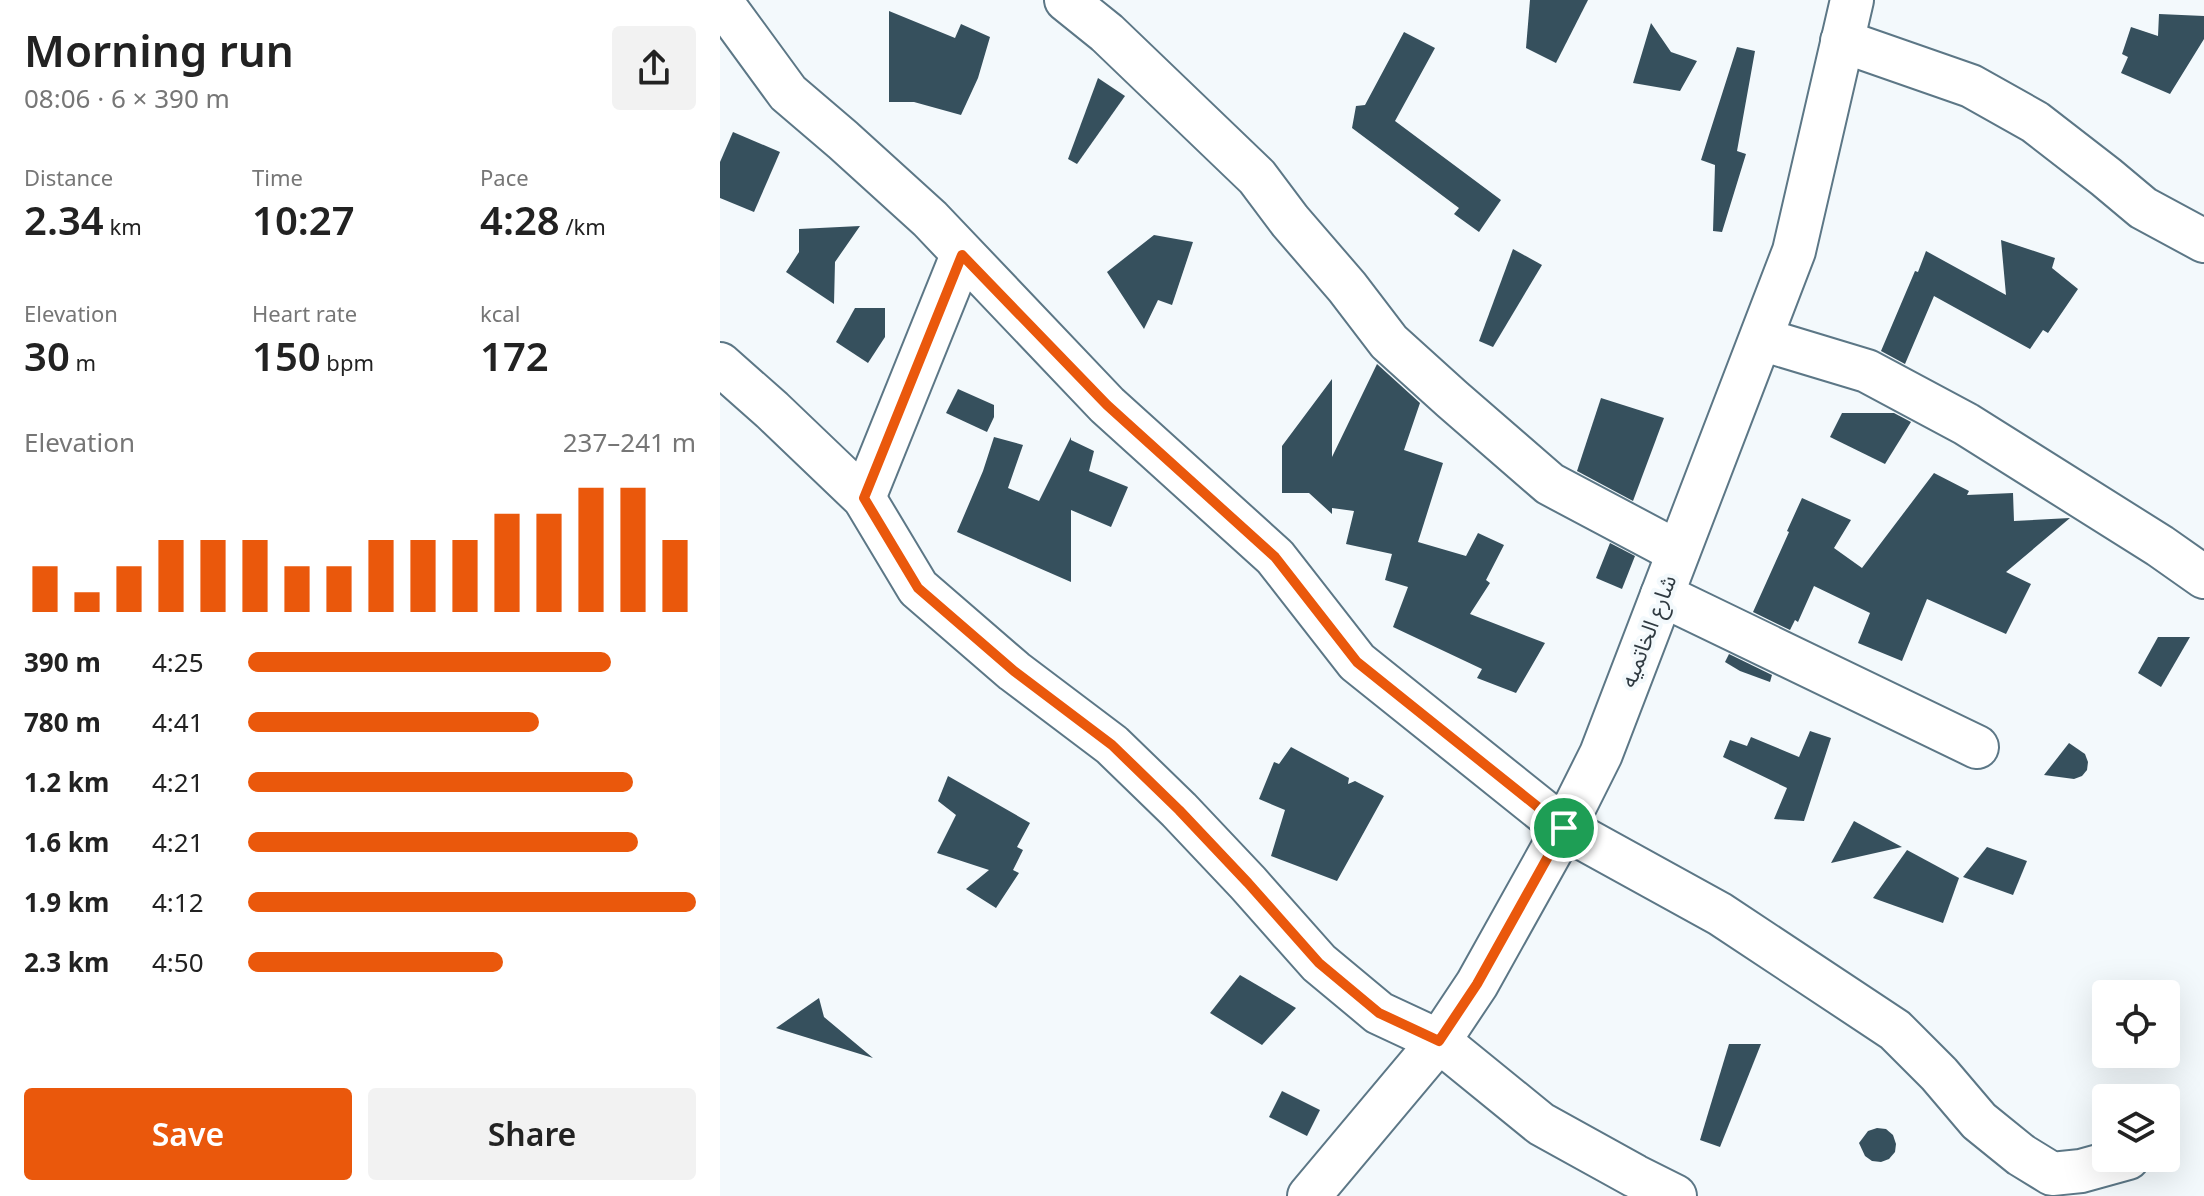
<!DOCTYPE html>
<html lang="en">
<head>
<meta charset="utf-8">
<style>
	body { margin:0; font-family:"Noto Sans","Noto Sans Arabic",sans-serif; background:#f2f2f2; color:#222; height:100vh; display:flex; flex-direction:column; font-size:30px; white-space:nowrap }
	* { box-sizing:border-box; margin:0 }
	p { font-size:26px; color:#767676 }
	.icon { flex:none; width:44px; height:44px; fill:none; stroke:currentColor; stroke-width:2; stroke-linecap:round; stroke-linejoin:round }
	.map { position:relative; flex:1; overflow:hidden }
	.drawer { display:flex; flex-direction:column; background:#fff; width:720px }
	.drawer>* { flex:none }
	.tools { position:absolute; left:1372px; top:980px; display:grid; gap:16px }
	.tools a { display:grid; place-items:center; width:88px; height:88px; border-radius:8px; background:#fff; box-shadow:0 8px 32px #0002; font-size:40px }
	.pin { position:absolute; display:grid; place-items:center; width:68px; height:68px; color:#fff; margin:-34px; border:4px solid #fff; border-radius:50%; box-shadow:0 2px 8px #0007 }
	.round { display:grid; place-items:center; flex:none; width:84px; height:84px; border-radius:8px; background:#f2f2f2 }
	.overview { display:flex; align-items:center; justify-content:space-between; height:136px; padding:0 24px }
	h1 { font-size:44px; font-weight:600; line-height:60px }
	.stats { display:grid; grid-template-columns:repeat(3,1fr); gap:12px; height:136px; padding:8px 24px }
	.stats div { display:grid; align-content:center }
	.stats b { font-size:40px; font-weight:600 }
	.stats small { font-size:22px; font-weight:400 }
	.stats p { font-size:22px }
	.chart { height:224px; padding:16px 24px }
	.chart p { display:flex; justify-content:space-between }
	.chart svg { width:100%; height:144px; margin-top:8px; stroke:#ea580c; stroke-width:6 }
	.button { display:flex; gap:16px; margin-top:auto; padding:16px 24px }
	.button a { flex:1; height:92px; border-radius:8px; background:#ea580c; color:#fff; font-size:32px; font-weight:600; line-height:92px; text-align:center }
	.button a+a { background:#f2f2f2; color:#222 }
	ul { padding:0 24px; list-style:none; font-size:26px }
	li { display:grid; grid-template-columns:128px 96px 1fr; align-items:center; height:60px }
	li i { height:20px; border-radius:10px; background:#ea580c }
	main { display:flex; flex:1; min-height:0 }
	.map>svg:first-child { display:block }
	.building { fill:#36505d }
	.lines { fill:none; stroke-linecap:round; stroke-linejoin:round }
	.minor-casing { stroke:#5c7786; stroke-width:46 }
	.minor { stroke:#fff; stroke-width:42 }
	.route-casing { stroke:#fff; stroke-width:16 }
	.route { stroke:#ea580c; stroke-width:10 }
	.labels { text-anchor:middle; stroke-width:8; stroke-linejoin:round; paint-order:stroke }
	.street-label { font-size:22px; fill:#2f3a41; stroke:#f3f9fc }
</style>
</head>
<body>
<main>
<section class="drawer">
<div class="overview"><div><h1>Morning run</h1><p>08:06 · 6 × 390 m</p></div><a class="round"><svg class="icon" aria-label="share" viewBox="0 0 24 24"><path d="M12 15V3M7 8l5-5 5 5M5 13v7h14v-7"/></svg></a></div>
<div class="stats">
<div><p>Distance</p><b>2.34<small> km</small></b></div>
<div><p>Time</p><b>10:27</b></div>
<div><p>Pace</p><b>4:28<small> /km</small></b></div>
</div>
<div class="stats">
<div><p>Elevation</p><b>30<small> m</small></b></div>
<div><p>Heart rate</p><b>150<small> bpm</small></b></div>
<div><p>kcal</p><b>172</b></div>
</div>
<div class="chart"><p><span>Elevation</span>237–241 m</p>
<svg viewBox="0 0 160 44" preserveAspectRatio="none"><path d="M5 44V30M15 44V38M25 44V30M35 44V22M45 44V22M55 44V22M65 44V30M75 44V30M85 44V22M95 44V22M105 44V22M115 44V14M125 44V14M135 44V6M145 44V6M155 44V22"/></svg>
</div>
<ul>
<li><b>390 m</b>4:25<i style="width:81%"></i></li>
<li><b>780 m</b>4:41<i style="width:65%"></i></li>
<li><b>1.2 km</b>4:21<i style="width:86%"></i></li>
<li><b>1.6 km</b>4:21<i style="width:87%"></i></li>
<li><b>1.9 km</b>4:12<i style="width:100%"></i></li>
<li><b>2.3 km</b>4:50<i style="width:57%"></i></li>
</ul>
<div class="button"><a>Save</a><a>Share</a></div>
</section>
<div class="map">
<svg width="1484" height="1196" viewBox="0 0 1484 1196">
	<rect width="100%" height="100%" fill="#f3f9fc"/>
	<g class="building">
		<path d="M810 0H868L836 63 806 48Z"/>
		<path d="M169 11 235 38 241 24 270 37 258 78 241 115 194 102H169Z"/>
		<path d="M1439 14 1484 16V39L1450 94 1401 73 1408 57 1402 54 1411 27 1438 36Z"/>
		<path d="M931 23 951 52 977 61 960 91 913 83Z"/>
		<path d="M684 32 715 48 675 121 781 200 759 232 734 214 739 208 632 128 636 106 645 105Z"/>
		<path d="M1017 47 1035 51 1017 151 1026 154 1002 232 993 231 995 165 981 160Z"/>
		<path d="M378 78 405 96 357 164 348 159Z"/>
		<path d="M13 132 60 152 34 212 0 198V162Z"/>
		<path d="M140 226 115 262 114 304 66 272 79 252V229Z"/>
		<path d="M434 235 473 242 452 305 438 300 424 329 387 272Z"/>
		<path d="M1281 240 1335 258 1332 268 1358 289 1328 333 1323 330 1310 349 1214 296 1185 364 1161 351 1195 271 1198 272 1206 251 1286 295Z"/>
		<path d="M793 249 822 265 773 347 759 341Z"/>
		<path d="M135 308H165V337L148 363 116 342Z"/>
		<path d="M657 364 700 403 684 450 723 463 698 542 746 556 758 533 784 545 766 580 770 583 750 614 825 643 796 693 757 678 762 669 673 627 688 587 665 580 672 554 626 544 634 511 612 508V514L589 493H562V446L612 379V457Z"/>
		<path d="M238 389 274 405V417L267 432 226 413Z"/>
		<path d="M881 398 944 418 913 501 857 471Z"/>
		<path d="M1122 413H1174L1191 422 1165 464 1110 437Z"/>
		<path d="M274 437 303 445 288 488 319 501 351 437V440L374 451 369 471 408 487 391 527 351 510V582L237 532 263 471Z"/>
		<path d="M1214 473 1249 491 1247 495 1293 493 1294 521 1350 518 1286 572 1311 584 1286 634 1207 599 1182 661 1138 643 1150 613 1094 586 1078 622 1075 620 1070 630 1033 612 1069 532 1067 531 1082 498 1131 520 1114 548 1142 568Z"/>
		<path d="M890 543 915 556 902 589 876 578Z"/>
		<path d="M1438 637H1470L1441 687 1418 673Z"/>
		<path d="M1009 654 1052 675 1050 682 1020 671 1005 662Z"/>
		<path d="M1090 731 1111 738 1084 821 1054 819 1067 788 1003 757 1010 740 1027 746 1031 737 1079 757Z"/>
		<path d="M1349 743 1365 754 1368 762 1367 770 1362 776 1354 779 1324 775Z"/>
		<path d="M571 747 629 778 628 784 635 781 664 796 617 881 551 856 565 810 539 799 554 762 559 764Z"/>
		<path d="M228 776 310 823 297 847 303 850 293 870 299 873 276 908 246 889 269 870 217 853 236 815 218 801Z"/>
		<path d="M1134 821 1182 847 1111 863Z"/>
		<path d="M1267 847 1307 861 1293 895 1243 877Z"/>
		<path d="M1187 850 1239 878 1223 923 1153 898Z"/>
		<path d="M520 975 576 1008 542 1045 490 1013Z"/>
		<path d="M99 998 104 1017 153 1058 56 1028Z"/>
		<path d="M1009 1044H1041L1000 1147 980 1140Z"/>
		<path d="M562 1091 600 1110 587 1136 549 1117Z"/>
		<path d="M1157 1128 1166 1129 1173 1135 1176 1144 1175 1152 1169 1159 1161 1162 1152 1161 1145 1156 1139 1143 1148 1131Z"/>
	</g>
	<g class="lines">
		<g class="minor-casing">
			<g id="minor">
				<path d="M0 0 68 93 123 140 210 219 387 405 555 557 637 662 844 828 1000 914 1175 1030 1219 1074 1259 1121 1301 1155 1332 1174 1361 1171 1408 1158"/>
				<path d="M346 0 387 33 537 177 570 221 627 287 669 342 732 399 830 484 958 552"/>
				<path d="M1122 41 1251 86 1315 122 1386 177 1423 208 1484 241"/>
				<path d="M1041 339 1147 371 1246 424 1440 546 1484 577"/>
				<path d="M0 364 52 410 144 498 198 588 294 671 392 745 459 810 528 883 599 963 659 1013 719 1041 821 1124 915 1176 955 1196"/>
				<path d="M144 498 242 255"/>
				<path d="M942 595 1257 747"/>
				<path d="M589 1196 719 1041 757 984 844 828 881 754 1074 251 1132 0"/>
			</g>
		</g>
		<use href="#minor" class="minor"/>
	</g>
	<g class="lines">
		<g class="route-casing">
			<path id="route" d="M242 255 387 405 555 557 637 662 844 828 757 984 719 1041 659 1013 599 963 528 883 459 810 392 745 294 671 198 588 144 498Z"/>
		</g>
		<use href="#route" class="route"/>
	</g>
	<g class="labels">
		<g class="street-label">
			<text transform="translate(928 631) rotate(-69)" y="8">شارع الخاتميه</text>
		</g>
	</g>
</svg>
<div class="tools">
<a><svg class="icon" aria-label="locate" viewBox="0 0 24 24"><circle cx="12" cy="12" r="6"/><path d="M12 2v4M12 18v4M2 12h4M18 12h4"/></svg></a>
<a><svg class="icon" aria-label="layers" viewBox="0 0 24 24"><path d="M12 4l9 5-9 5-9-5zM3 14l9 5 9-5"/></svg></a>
</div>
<div class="pin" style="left:844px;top:828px;background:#1e9e55"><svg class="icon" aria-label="arrive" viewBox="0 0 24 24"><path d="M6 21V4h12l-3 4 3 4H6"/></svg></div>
</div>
</main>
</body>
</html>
